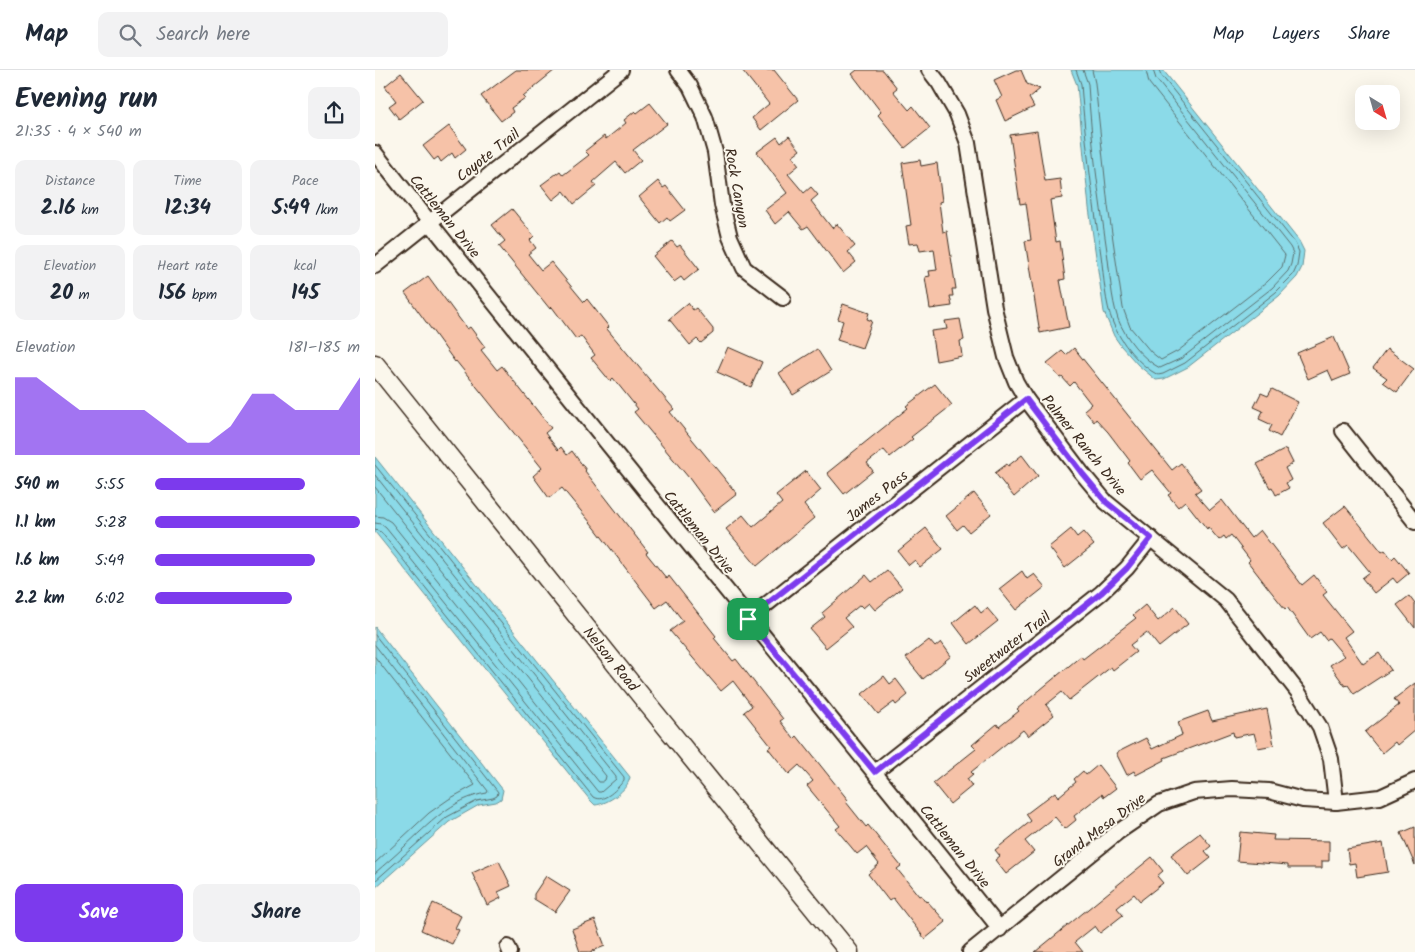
<!DOCTYPE html>
<html lang="en">
<head>
<meta charset="utf-8">
<style>
	body { margin:0; font-family:Kalam,sans-serif; background:#f2f2f3; color:#1f2937; height:100vh; display:flex; flex-direction:column; font-size:19px; white-space:nowrap }
	* { box-sizing:border-box; margin:0 }
	p { font-size:16px; color:#747a83 }
	.icon { flex:none; width:28px; height:28px; fill:none; stroke:currentColor; stroke-width:2; stroke-linecap:round; stroke-linejoin:round }
	.map { position:relative; flex:1; overflow:hidden }
	.panel { display:flex; flex-direction:column; background:#fff; width:375px }
	.panel>* { flex:none }
	.needle { width:32px; rotate:143deg }
	.buttons { position:absolute; left:980px; top:15px; display:grid; gap:10px }
	.buttons a { display:grid; place-items:center; width:45px; height:45px; border-radius:10px; background:#fff; box-shadow:0 5px 20px #0002; font-size:25px }
	.pin { position:absolute; display:grid; place-items:center; width:42px; height:42px; color:#fff; margin:-21px; border-radius:10px; box-shadow:0 2px 8px #0006 }
	.round { display:grid; place-items:center; flex:none; width:52px; height:52px; border-radius:10px; background:#f2f2f3 }
	.overview { display:flex; align-items:center; justify-content:space-between; height:85px; padding:0 15px }
	h1 { font-size:28px; font-weight:700; line-height:38px }
	.figures { display:grid; grid-template-columns:repeat(3,1fr); gap:8px; height:85px; padding:5px 15px }
	.figures div { display:grid; align-content:center; border-radius:10px; background:#f2f2f3; text-align:center }
	.figures b { font-size:21px; font-weight:700 }
	.figures small { font-size:14px; font-weight:400 }
	.figures p { font-size:14px }
	.chart { height:140px; padding:10px 15px }
	.chart p { display:flex; justify-content:space-between }
	.chart svg { width:100%; height:90px; margin-top:5px; fill:#7c3aed; opacity:.7 }
	.primary-button { display:flex; gap:10px; margin-top:auto; padding:10px 15px }
	.primary-button a { flex:1; height:58px; border-radius:10px; background:#7c3aed; color:#fff; font-size:20px; font-weight:700; line-height:58px; text-align:center }
	.primary-button a+a { background:#f2f2f3; color:#1f2937 }
	ul { padding:0 15px; list-style:none; font-size:16px }
	li { display:grid; grid-template-columns:80px 60px 1fr; align-items:center; height:38px }
	li i { height:12px; border-radius:6px; background:#7c3aed }
	header { display:flex; align-items:center; gap:30px; box-sizing:border-box; height:70px; padding:0 25px; background:#fff; border-bottom:1px solid #e0e1e3 }
	header strong { font-size:24px }
	nav { display:flex; gap:28px; margin-inline-start:auto; font-size:18px }
	.search { width:350px; height:45px; background:#f2f2f3; display:flex; align-items:center; gap:12px; box-sizing:border-box; padding:0 18px; border-radius:10px; color:#747a83; font-size:19px }
	main { display:flex; flex:1; min-height:0 }
	.map>svg:first-child { display:block }
	.water { fill:#8bdae8; stroke:#6b9497 }
	.lines { fill:none; stroke-linecap:round; stroke-linejoin:round }
	.shore { stroke:#5b706f; stroke-width:1 }
	.building { fill:#f6c2a8; stroke:#3b2a1e }
	.minor-casing { stroke:#3b2a1e; stroke-width:18 }
	.tertiary-casing { stroke:#3b2a1e; stroke-width:21 }
	.minor { stroke:#fbf7ec; stroke-width:14 }
	.tertiary { stroke:#fbf7ec; stroke-width:18 }
	.route-casing { stroke:#fff; stroke-width:10 }
	.route { stroke:#7c3aed; stroke-width:6 }
	.labels { text-anchor:middle; stroke-width:4; stroke-linejoin:round; paint-order:stroke }
	.street-label { font-size:15px; fill:#3b2a1e; stroke:#fbf7ec }
</style>
</head>
<body>
<header>
<strong>Map</strong>
<div class="search"><svg class="icon" aria-label="search" viewBox="0 0 24 24"><circle cx="10" cy="10" r="6"/><path d="M15 15l6 6"/></svg>Search here</div>
<nav><a>Map</a><a>Layers</a><a>Share</a></nav>
</header>
<main>
<section class="panel">
<div class="overview"><div><h1>Evening run</h1><p>21:35 · 4 × 540 m</p></div><a class="round"><svg class="icon" aria-label="share" viewBox="0 0 24 24"><path d="M12 15V3M7 8l5-5 5 5M5 13v7h14v-7"/></svg></a></div>
<div class="figures">
<div><p>Distance</p><b>2.16<small> km</small></b></div>
<div><p>Time</p><b>12:34</b></div>
<div><p>Pace</p><b>5:49<small> /km</small></b></div>
</div>
<div class="figures">
<div><p>Elevation</p><b>20<small> m</small></b></div>
<div><p>Heart rate</p><b>156<small> bpm</small></b></div>
<div><p>kcal</p><b>145</b></div>
</div>
<div class="chart"><p><span>Elevation</span>181–185 m</p>
<svg viewBox="0 0 160 44" preserveAspectRatio="none"><path d="M0 44V6L10 6L20 14L30 22L40 22L50 22L60 22L70 30L80 38L90 38L100 30L110 14L120 14L130 22L140 22L150 22L160 6V44z"/></svg>
</div>
<ul>
<li><b>540 m</b>5:55<i style="width:73%"></i></li>
<li><b>1.1 km</b>5:28<i style="width:100%"></i></li>
<li><b>1.6 km</b>5:49<i style="width:78%"></i></li>
<li><b>2.2 km</b>6:02<i style="width:67%"></i></li>
</ul>
<div class="primary-button"><a>Save</a><a>Share</a></div>
</section>
<div class="map">
<svg width="1040" height="882" viewBox="0 0 1040 882">
	<rect width="100%" height="100%" fill="#fbf7ec"/>
	<filter id="ink" filterUnits="userSpaceOnUse"><feTurbulence type="fractalNoise" baseFrequency=".02" numOctaves="2"/><feDisplacementMap in="SourceGraphic" scale="10" xChannelSelector="R" yChannelSelector="G"/><feConvolveMatrix kernelMatrix="1 2 1 2 8 2 1 2 1" color-interpolation-filters="sRGB"/></filter>
	<g filter="url(#ink)">
		<g class="water">
			<path d="M696 0H788L924 171 929 181 927 197 922 207 904 226 813 297 789 309 781 310 763 295 746 276 739 266 729 242 714 138 702 15Z"/>
			<path d="M0 387 255 707C253 720 233 734 220 735L215 730 0 462Z"/>
			<path d="M0 557 128 720 126 729 121 732 104 735 74 752 0 818Z"/>
		</g>
		<g class="lines">
			<g class="shore">
				<path d="M701 0 706 14C710 71 718 129 726 185 729 208 730 233 738 253 746 273 764 295 783 305L788 304 810 293 901 222 918 205 922 196 924 182 920 173 786 5 784 0"/>
				<path d="M708 0 713 14C716 70 724 126 732 181 735 203 736 228 743 249 750 267 767 289 785 298L807 288 897 218 913 201 916 194 918 183 915 177 781 9 778 0"/>
				<path d="M717 0 720 13 733 136 748 238 755 257 776 282 786 290 803 281 892 212 907 197 910 185 774 13 771 0"/>
				<path d="M0 395 249 707V710C243 718 229 734 218 727L6 462 0 460"/>
				<path d="M0 405 241 707V709L226 722H223L11 458 6 454 0 453"/>
				<path d="M0 417 231 706 230 710 227 712H224L16 452 8 447 0 446"/>
				<path d="M0 565 123 722 122 726 118 728 102 731 72 747 0 811"/>
				<path d="M0 575 113 721 112 723C77 728 53 755 29 777 20 786 10 794 0 803"/>
				<path d="M0 587 100 715 74 729 54 743 0 793"/>
			</g>
		</g>
		<g class="building">
			<path d="M141 0H180L148 26 150 28 136 38 138 42 126 51 106 26Z"/>
			<path d="M367 0H399L423 30 386 60 377 48 394 34Z"/>
			<path d="M482 0H508L522 18 518 21 534 40 538 36 555 58 530 78 503 45 506 42 477 4Z"/>
			<path d="M641 0H646L652 14 665 19 654 28 659 37 630 51 621 30 627 27 619 10Z"/>
			<path d="M26 3 48 30 24 49 14 36 21 31 10 16Z"/>
			<path d="M275 33 292 54 258 80 266 90 250 103 241 92 218 112 221 116 199 134 189 121 178 130 166 115 185 101 188 105 214 85 210 81 229 66 231 69 251 53 249 50 260 41 262 43Z"/>
			<path d="M74 56 91 79 80 88 77 83 66 92 63 87 59 90 48 76Z"/>
			<path d="M662 61 670 111 685 109 687 128 675 130 681 172 685 171 690 209 685 210 694 257 665 263 650 171 656 170 651 133 645 134 635 65Z"/>
			<path d="M414 66 425 80 417 86 424 95 413 104 429 123 436 117 443 125 436 131 457 158 462 154 480 176 473 182 481 192 468 203 433 156 428 159 414 142 400 154 390 140 412 123 382 82 402 67 406 73Z"/>
			<path d="M545 90 546 96 562 93 567 131 564 132 568 162 572 161 581 219H577L578 226H575L577 236 555 239 550 207 555 206 554 201 562 200 559 179 545 181 543 173 534 174 531 156 536 155 527 93Z"/>
			<path d="M283 111 288 118 291 116 310 140 295 151 292 147 285 153 264 127Z"/>
			<path d="M137 139 159 166 155 170 161 178 153 184 166 200 176 192 209 232 212 229 234 257 232 259 299 339 295 342 362 424 339 442 314 408 259 342 263 339 238 308 235 311 216 288 220 285 206 266 201 269 177 237 175 239 124 176 130 171 117 155Z"/>
			<path d="M297 171 302 177 305 175 324 199 309 211 306 207 299 212 278 186Z"/>
			<path d="M53 206 92 259 95 257 110 277 106 280 122 300 127 296 176 358 170 363 183 380 186 377 192 385 197 381 211 400 210 401 273 482 271 483 292 509 294 506 341 566 339 568 358 591 361 589 408 649 405 651 419 669 422 666 473 730 471 732 491 757 493 755 526 796 522 799 544 826 546 825 551 832 552 831 571 852 550 869 518 828 514 831 493 804 504 794 491 777 482 784 461 759 465 756 432 716 438 711 424 695 414 704 393 678 396 676 369 642 377 636 358 611 346 621 295 561 308 551 292 530 281 538 220 458 187 418 174 428 158 406 167 398 81 291 80 292 30 223Z"/>
			<path d="M313 233 318 240 321 238 338 259V263L326 273 322 269 315 275 294 249Z"/>
			<path d="M468 234 494 243 492 249 497 251 487 278 462 270 468 251 463 249Z"/>
			<path d="M585 249 589 270 585 271 587 286 561 291 556 261 572 259 570 251Z"/>
			<path d="M959 267 975 304 958 311 953 300 933 309 922 283Z"/>
			<path d="M353 277 387 292 376 317 342 302Z"/>
			<path d="M699 278 797 400 806 393 826 419 820 423 835 440 847 430 876 468 885 460 927 515 939 505 952 522 948 525 977 561 969 567 988 594 1004 583 1016 600 979 624 973 615 970 616 955 595 969 586 954 568 951 570 945 562 935 569 912 537 910 539 894 519 873 492 875 490 856 465 851 469 849 466 844 470 833 457 832 459 810 431 803 437 793 425 796 423 777 400 765 409 753 393 755 391 733 362 721 349 719 352 709 340 716 334 699 312 695 316 687 307 685 308 672 293 687 281 691 285Z"/>
			<path d="M442 279 456 301 418 325 404 303Z"/>
			<path d="M1012 279 1039 299 1022 322 1008 312 1012 308 998 298Z"/>
			<path d="M560 314 577 335 536 367 538 369 515 387 509 380 492 393 498 401 469 424 452 403 533 338 531 336Z"/>
			<path d="M897 319 923 332 905 367 894 361 897 355 884 349 888 341 879 337 886 323 893 326Z"/>
			<path d="M911 379 918 393 910 398 916 410 911 413 914 418 901 425 897 417 895 418 882 394Z"/>
			<path d="M647 385 663 406 639 427 620 403 632 394 633 396Z"/>
			<path d="M431 401 446 420 429 435 439 448 382 496 351 459 368 445 378 457 407 433 401 425Z"/>
			<path d="M599 423 616 444 594 462 588 455 582 460 571 446Z"/>
			<path d="M970 436 1007 482 1010 480 1017 489 1020 486 1034 503 1022 513 1018 508 999 523 987 508 995 502 973 475 968 479 948 453Z"/>
			<path d="M551 458 568 479 545 497 540 490 534 495 523 481Z"/>
			<path d="M696 459 702 467 708 462 719 475 690 498 674 477Z"/>
			<path d="M512 500 527 518 500 540 494 533 488 538 485 535 469 548 477 557 451 578 435 559 450 547 447 543 491 505 497 512Z"/>
			<path d="M647 501 652 509 659 504 670 517 641 540 624 519Z"/>
			<path d="M1034 526 1040 534V558L1022 535Z"/>
			<path d="M600 535 606 543 612 538 623 551 594 574 578 553Z"/>
			<path d="M770 535 783 551 800 537 813 554 784 577 772 562 755 575 761 582 738 600 736 597 694 630 687 622 671 635 679 645 653 666 648 660 596 702 598 704 592 709 597 716 575 734 558 713 601 679 597 675 622 654 624 657 644 641 642 639 706 586 708 589 761 548 758 545Z"/>
			<path d="M554 570 560 577 566 572 576 586 548 609 531 588Z"/>
			<path d="M509 606 515 614 521 609 533 625 521 635 519 632 503 644 487 624Z"/>
			<path d="M1040 613V660L1022 675 1020 672 1007 683 990 662 1024 635 1019 629Z"/>
			<path d="M892 639 899 675 883 678 879 663 859 667 858 662 789 688 790 690 761 705 759 701 752 705 741 683 771 668 777 679 807 665 803 652 833 641 837 651Z"/>
			<path d="M723 695 741 718 729 727 727 724 699 746 701 750 690 759 680 747 650 771 659 782 631 804 620 790 625 786 620 780 656 751 651 744 680 722 683 727 701 712 699 709 708 701 711 705Z"/>
			<path d="M1040 757V795L1026 763Z"/>
			<path d="M865 762 899 765 898 770 954 771V791H947V798H913V795L862 791Z"/>
			<path d="M825 763 836 776 830 781 836 788 813 806 796 785Z"/>
			<path d="M1008 773 1013 802 982 807 980 793 974 794 972 779Z"/>
			<path d="M777 787 788 801 782 806 788 813 765 831 759 824 742 838 748 845 725 863 720 856 700 872 708 882H660Z"/>
			<path d="M124 791 136 816 123 822 126 828 112 835 97 803Z"/>
			<path d="M171 806 195 821 180 842 159 829V824Z"/>
			<path d="M58 833 86 846 80 858 84 860 77 874 46 860Z"/>
			<path d="M220 850 230 876 215 882H205L197 859Z"/>
		</g>
		<g class="lines">
			<g class="minor-casing">
				<g id="minor">
					<path d="M303 0 315 16 330 47 340 82 347 135 355 167 369 198 408 228"/>
					<path d="M554 0 564 13 582 44 593 73 619 238 631 287 641 312 651 329 706 402 731 432 851 530 923 622 945 657 956 689 961 732"/>
					<path d="M0 83C205 344 418 599 625 859"/>
					<path d="M0 196 246 0"/>
					<path d="M968 361 1040 452"/>
					<path d="M373 549 651 329"/>
					<path d="M500 702 726 523 752 498 776 468"/>
					<path d="M133 877 135 882"/>
					<path d="M595 882 743 762 784 734 819 722 857 719 894 721 928 730 961 732 1005 727 1040 711"/>
				</g>
			</g>
			<g class="tertiary-casing">
				<path id="tertiary" d="M0 294 267 627 474 882"/>
			</g>
			<use href="#minor" class="minor"/>
			<use href="#tertiary" class="tertiary"/>
		</g>
	</g>
	<g class="lines" filter="url(#ink)">
		<g class="route-casing">
			<path id="route" d="M651 329 706 402 731 432 776 468 752 498 726 523 500 702 373 549Z"/>
		</g>
		<use href="#route" class="route"/>
	</g>
	<g class="labels">
		<g class="street-label">
			<text transform="translate(113 85) rotate(-38)" y="5">Coyote Trail</text>
			<text transform="translate(362 118) rotate(80)" y="5">Rock Canyon</text>
			<text transform="translate(70 146) rotate(51)" y="5">Cattleman Drive</text>
			<text transform="translate(709 375) rotate(51)" y="5">Palmer Ranch Drive</text>
			<text transform="translate(502 426) rotate(-38)" y="5">James Pass</text>
			<text transform="translate(324 462) rotate(51)" y="5">Cattleman Drive</text>
			<text transform="translate(632 577) rotate(-38)" y="5">Sweetwater Trail</text>
			<text transform="translate(236 589) rotate(51)" y="5">Nelson Road</text>
			<text transform="translate(724 760) rotate(-37)" y="5">Grand Mesa Drive</text>
			<text transform="translate(580 776) rotate(51)" y="5">Cattleman Drive</text>
		</g>
	</g>
</svg>
<div class="buttons">
<a><svg class="needle" viewBox="-14 -14 28 28"><path d="M0-13l5 13h-10z" fill="#e53935"/><path d="M0 13l5-13h-10z" fill="#747a83"/></svg></a>
</div>
<div class="pin" style="left:373px;top:549px;background:#1e9e55"><svg class="icon" aria-label="arrive" viewBox="0 0 24 24"><path d="M6 21V4h12l-3 4 3 4H6"/></svg></div>
</div>
</main>
</body>
</html>
